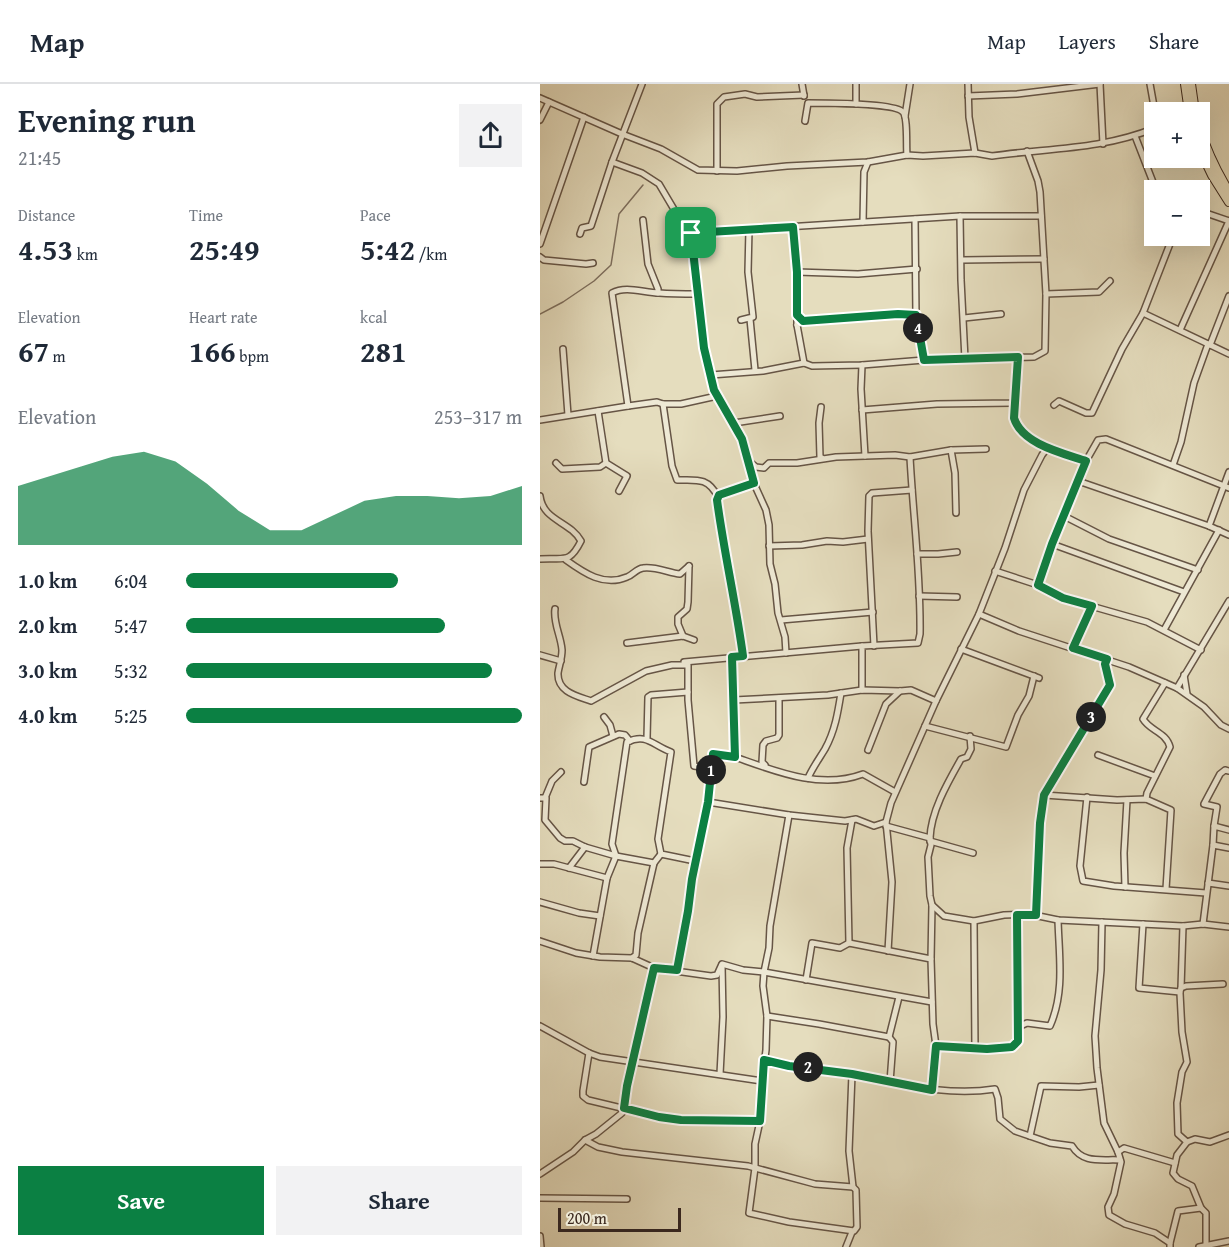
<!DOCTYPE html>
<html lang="en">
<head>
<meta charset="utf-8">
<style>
	body { margin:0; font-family:"Gentium Book Plus",serif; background:#f2f2f3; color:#1f2937; height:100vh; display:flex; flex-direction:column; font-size:22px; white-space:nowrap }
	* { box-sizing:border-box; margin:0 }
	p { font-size:20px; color:#747a83 }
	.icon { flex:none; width:33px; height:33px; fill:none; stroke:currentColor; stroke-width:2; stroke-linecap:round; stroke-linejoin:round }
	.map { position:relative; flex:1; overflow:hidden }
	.side { display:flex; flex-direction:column; background:#fff; width:540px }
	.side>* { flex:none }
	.fabs { position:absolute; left:604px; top:18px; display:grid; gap:12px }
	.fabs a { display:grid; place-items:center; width:66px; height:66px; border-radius:0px; background:#fff; box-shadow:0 6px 24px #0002; font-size:30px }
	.scale { position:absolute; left:18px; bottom:15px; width:123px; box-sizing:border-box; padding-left:6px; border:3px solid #3b281e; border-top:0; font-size:16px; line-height:21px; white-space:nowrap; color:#3b281e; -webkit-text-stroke:4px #eee9d5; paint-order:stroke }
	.pin { position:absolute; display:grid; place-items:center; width:51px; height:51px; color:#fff; margin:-26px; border-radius:12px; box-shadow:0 3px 9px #0006 }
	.km { position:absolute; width:30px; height:30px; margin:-15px; border-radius:50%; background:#222; color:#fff; font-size:16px; line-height:30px; text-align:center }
	.round { display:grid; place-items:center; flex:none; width:63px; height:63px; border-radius:0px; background:#f2f2f3 }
	.summary { display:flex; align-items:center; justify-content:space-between; height:102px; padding:0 18px }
	h1 { font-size:33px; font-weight:600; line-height:45px }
	.figures { display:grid; grid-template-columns:repeat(3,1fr); gap:9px; height:102px; padding:6px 18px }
	.figures div { display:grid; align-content:center }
	.figures b { font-size:30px; font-weight:600 }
	.figures small { font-size:16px; font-weight:400 }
	.figures p { font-size:16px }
	.chart { height:168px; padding:12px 18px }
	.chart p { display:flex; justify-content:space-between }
	.chart svg { width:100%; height:108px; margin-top:6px; fill:#0b8043; opacity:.7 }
	.cta { display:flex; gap:12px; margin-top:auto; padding:12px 18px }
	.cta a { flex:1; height:69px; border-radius:0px; background:#0b8043; color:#fff; font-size:24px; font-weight:600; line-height:69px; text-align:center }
	.cta a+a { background:#f2f2f3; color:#1f2937 }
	ul { padding:0 18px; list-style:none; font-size:20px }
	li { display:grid; grid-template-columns:96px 72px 1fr; align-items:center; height:45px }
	li i { height:15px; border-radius:8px; background:#0b8043 }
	header { display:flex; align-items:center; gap:36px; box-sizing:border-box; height:84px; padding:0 30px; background:#fff; border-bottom:2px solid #e0e1e3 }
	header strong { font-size:28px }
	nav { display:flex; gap:33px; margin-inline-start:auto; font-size:21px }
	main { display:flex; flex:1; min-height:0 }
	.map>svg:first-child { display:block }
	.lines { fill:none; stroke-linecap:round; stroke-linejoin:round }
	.stream { stroke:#7e6f5e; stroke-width:1.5 }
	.minor-casing { stroke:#665546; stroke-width:8 }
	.trunk-casing { stroke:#3b281e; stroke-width:10 }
	.minor { stroke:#eee9d5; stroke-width:5 }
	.trunk { stroke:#e5ddbe; stroke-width:8 }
	.route-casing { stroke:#fff; stroke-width:12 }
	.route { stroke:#0b8043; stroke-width:8 }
</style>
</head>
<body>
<header>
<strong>Map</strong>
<nav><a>Map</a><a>Layers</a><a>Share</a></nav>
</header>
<main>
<section class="side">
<div class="summary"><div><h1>Evening run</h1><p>21:45</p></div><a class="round"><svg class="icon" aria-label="share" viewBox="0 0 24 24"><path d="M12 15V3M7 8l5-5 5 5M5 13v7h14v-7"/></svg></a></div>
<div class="figures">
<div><p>Distance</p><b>4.53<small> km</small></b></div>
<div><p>Time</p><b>25:49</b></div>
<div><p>Pace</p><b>5:42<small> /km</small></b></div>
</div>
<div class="figures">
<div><p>Elevation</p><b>67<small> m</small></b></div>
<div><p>Heart rate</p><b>166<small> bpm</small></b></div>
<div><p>kcal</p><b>281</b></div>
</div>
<div class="chart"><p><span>Elevation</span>253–317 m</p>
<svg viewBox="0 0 160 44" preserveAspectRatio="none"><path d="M0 44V20L10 16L20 12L30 8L40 6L50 10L60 19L70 30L80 38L90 38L100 32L110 26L120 24L130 24L140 25L150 24L160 20V44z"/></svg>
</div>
<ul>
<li><b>1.0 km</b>6:04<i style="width:63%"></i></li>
<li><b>2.0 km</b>5:47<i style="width:77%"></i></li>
<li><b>3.0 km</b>5:32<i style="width:91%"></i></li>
<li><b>4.0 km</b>5:25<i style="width:100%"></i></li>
</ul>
<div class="cta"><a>Save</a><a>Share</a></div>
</section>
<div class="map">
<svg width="689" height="1163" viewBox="0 0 689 1163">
	<rect width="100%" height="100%" fill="#e5ddbe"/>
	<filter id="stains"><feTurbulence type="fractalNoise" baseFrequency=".00333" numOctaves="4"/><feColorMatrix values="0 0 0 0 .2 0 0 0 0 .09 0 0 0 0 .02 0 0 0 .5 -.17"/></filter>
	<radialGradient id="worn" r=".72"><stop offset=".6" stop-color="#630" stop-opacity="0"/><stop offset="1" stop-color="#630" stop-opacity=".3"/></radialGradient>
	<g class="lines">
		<path class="stream" d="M0 230 23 218 54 197 71 181 79 130 103 101"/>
		<g class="minor-casing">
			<g id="minor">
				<path d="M262 0 264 12"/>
				<path d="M428 0 429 33 435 69"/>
				<path d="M560 0 563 60"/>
				<path d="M610 0 615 28"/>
				<path d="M428 12 477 10 560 0"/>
				<path d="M0 14 82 50 121 65 158 86 197 87 247 82 328 78 367 71 383 72 435 69 452 72C508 64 561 66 615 44"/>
				<path d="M316 20V0"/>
				<path d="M365 32 370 0"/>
				<path d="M0 36 9 18"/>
				<path d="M265 37 268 19C283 19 355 19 363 28 368 34 366 62 367 71"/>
				<path d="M595 52 616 106"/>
				<path d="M72 78 102 89 119 100 148 149H151L164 264 174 306 202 355 216 404 226 426 229 441 230 480 235 500 238 529 245 553 246 569"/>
				<path d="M177 87V20L184 13 205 10 217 13 264 11"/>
				<path d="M660 127 689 137"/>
				<path d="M420 132 421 196 425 275"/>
				<path d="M375 135 376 231 384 276"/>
				<path d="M103 136 108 180 118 205V209"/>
				<path d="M323 138 324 88 328 78"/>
				<path d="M253 143 257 188V241L264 279"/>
				<path d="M151 149 420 132H501"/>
				<path d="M40 150 42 144 51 142 72 78 102 0"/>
				<path d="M0 160 44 33"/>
				<path d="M0 173 4 176 46 180 53 179"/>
				<path d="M422 176 504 175"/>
				<path d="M257 188 318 190 377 185"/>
				<path d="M158 210C145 210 132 210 119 209 104 209 86 201 72 209L88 322 117 318 123 320H141L177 312"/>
				<path d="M506 210 559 208 570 197"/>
				<path d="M603 229 689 270"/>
				<path d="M424 234 461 230"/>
				<path d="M210 235 215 286"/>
				<path d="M201 236 213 233 208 188 209 145"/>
				<path d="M257 241 263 237 359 230 376 231"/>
				<path d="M640 246 689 137"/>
				<path d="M670 261 689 212"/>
				<path d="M23 265 28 331"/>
				<path d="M322 281 321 305 325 372"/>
				<path d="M171 291 223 287 264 279 272 282 322 281 384 276 494 273 505 267 506 210 500 108 498 97 487 67"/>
				<path d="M475 316C475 326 473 336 478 344 487 359 529 372 546 377"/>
				<path d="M123 320 132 382 137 396C157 396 168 393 178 413"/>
				<path d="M514 321 519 317 546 329H552L582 265 603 229 633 152"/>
				<path d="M281 323 279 339 280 373 282 374"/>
				<path d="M322 326 397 320 472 319 475 315 478 273"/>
				<path d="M58 327 66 379 87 392 79 407"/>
				<path d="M0 336 88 322"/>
				<path d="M194 339 240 332"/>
				<path d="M411 366 415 389 416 429"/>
				<path d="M210 378 216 383 224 384 229 379H257L296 373 355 371 370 373 411 366 446 365"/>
				<path d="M16 379 22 385 60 383 66 379"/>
				<path d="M633 381 641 358 654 299 668 260"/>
				<path d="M538 397 669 442 689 451"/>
				<path d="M0 412C3 437 30 437 41 457 29 481 24 473 0 475"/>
				<path d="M524 432 569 455 658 486"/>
				<path d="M669 442 689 388"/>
				<path d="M512 460 644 508"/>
				<path d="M229 462 262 461 287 457 303 458 328 455"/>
				<path d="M377 470H398L417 468"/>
				<path d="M26 476C44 489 64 503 87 493 93 491 96 485 103 484 115 482 129 489 140 490L149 482"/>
				<path d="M455 487 498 501 523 514 607 538 661 566"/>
				<path d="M498 501 512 460 546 377 558 356 566 355 689 404"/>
				<path d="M379 512 417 513"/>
				<path d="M15 525C13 539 21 552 22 566 22 575 19 582 18 589 17 608 37 612 51 617L106 587 132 581H148V616L154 682 169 684 171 680"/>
				<path d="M439 530 479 547 589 583 637 604 664 623 681 641 689 645"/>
				<path d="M241 536 333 528"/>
				<path d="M624 546 679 446"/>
				<path d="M143 552 138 540V533L147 525 148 518 149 482"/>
				<path d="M87 559 143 552 154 556"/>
				<path d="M334 562 328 447 329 412 332 409 372 406"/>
				<path d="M533 564 552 522"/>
				<path d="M421 565 499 594"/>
				<path d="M0 571 21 577"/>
				<path d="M203 572C196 520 184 469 177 416L179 411 214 399"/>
				<path d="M192 573 194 616"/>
				<path d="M144 578 322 562"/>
				<path d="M644 591 647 610"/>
				<path d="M637 604 689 517"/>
				<path d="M322 606V562L378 559 380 550C381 490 373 431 370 373"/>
				<path d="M64 633 70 641 73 652"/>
				<path d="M385 642 466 663 478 631 489 612 494 592"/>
				<path d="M107 654 108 613 111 611 148 608"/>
				<path d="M328 666 346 620 360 607"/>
				<path d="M558 671 615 692"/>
				<path d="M195 673C235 687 280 706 323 690L355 708"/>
				<path d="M225 681 222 678 223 661 226 657 237 654 239 651V614"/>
				<path d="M268 694C273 683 279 675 285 665 295 647 298 628 301 609"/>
				<path d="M44 698 49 663 79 650 85 651 90 657"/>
				<path d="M504 711 577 716 606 715 631 726 626 805"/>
				<path d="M547 713 540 782 543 797 574 802 666 809"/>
				<path d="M0 714H6L5 736 20 754 25 757H33L45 763 76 772 114 779"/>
				<path d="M5 714 12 697 21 688"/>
				<path d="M606 715 607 709 630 663C626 648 610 647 603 635L625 599"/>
				<path d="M249 731 230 842 229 864 224 888 223 902 227 932 226 966 222 997 220 1037 215 1060V1084L209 1129 249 1138 314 1147 317 1143 316 1106 313 1103 309 1067 312 990"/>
				<path d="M346 738 334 742 316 735 305 737 249 731 168 718 173 670 195 673 194 616 288 611 322 606 360 607 371 606 396 617"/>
				<path d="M346 742 390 754 391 761 388 773 390 812 392 821 404 832 434 837 464 831 489 830 518 836 643 842 663 840 689 843"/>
				<path d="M674 742 677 723 664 720 680 690 685 686 689 687"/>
				<path d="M390 754C391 727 408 698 421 675L427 673 431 665 430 652"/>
				<path d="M390 757 433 769"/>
				<path d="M673 761 674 742 689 746"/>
				<path d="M0 780H14L67 794"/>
				<path d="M29 784 45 763"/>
				<path d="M668 799 689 802"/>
				<path d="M585 803 584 769 587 716"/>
				<path d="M0 818 39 829 60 832"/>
				<path d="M477 831 478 943"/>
				<path d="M496 831 500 739 504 711 570 601 565 580 567 575"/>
				<path d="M434 837 435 965"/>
				<path d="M562 838 561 886 555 952 557 984 564 1039 578 1068 581 1078 574 1110 568 1123 569 1131 585 1140 615 1149 630 1159V1163"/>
				<path d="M603 840 599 904 640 908 641 904 646 902 683 900"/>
				<path d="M663 840 673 761 689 764"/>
				<path d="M0 857 36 869 60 873 92 874 114 884 171 892 177 891 182 880 203 886 224 888 392 918"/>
				<path d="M309 859 307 764 312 736"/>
				<path d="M348 867 352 798 346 738 351 719 396 617 439 530 465 464 484 406 502 371 508 363"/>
				<path d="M53 872 67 794 76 772 72 760 87 658C107 649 112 661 131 668L118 755 121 770 155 777"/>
				<path d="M92 874 96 871 98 849 114 779 121 770"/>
				<path d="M391 875 392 821"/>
				<path d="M137 886 148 827 152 795 168 718"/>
				<path d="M266 896 272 859 300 864 309 859 391 875 393 940 396 962 392 1006"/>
				<path d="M641 904 643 842"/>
				<path d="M640 909 642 948 647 978 642 988 637 1019 638 1050 647 1058"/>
				<path d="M227 932 279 940 349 953 359 913"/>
				<path d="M0 942 49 969 60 973 222 997"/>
				<path d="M349 953 353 958 350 998"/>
				<path d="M396 962C406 964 414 962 424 963 441 964 456 964 472 963L478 957V943L487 939 510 942C525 908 519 872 518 836"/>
				<path d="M49 969 43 1007V1012L48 1016 119 1033 141 1036 220 1037"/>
				<path d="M224 976C253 983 282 985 312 990 359 999 406 1013 455 1005L458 1014 460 1035 475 1047 510 1059 532 1062C543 1080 561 1075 580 1076"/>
				<path d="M180 990 183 933 182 881"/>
				<path d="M490 1052 501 1002 539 1003 559 1001"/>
				<path d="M45 1056 58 1063 82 1068 208 1082 275 1100 313 1103"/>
				<path d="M578 1068 584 1064 635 1079"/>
				<path d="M0 1090 33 1068 45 1056 56 1050 82 1029 99 944 114 884"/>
				<path d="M0 1114 87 1115"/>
				<path d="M661 1124 666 1129V1160"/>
				<path d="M0 1152 1 1163"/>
				<path d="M630 1159 638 1127 661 1124 652 1102 638 1095 633 1089 637 1071 647 1058 655 1055 670 1058 689 1051"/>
				<path d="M306 1163 312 1148"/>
				<path d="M659 1163 689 1157"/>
			</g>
		</g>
		<g class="trunk-casing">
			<g id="trunk">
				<path d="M645 0 649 28"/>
				<path d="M651 0 655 28"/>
				<path d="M660 45C667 68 677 88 689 108"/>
				<path d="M662 70 672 91 689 118"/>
			</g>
		</g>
		<use href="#minor" class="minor"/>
		<use href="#trunk" class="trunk"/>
	</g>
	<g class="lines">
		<g class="route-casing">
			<path id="route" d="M253 143 257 188V231L263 237 358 230 376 231 384 276 478 273 474 334C482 360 522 369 546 377L512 460 498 501 523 514 552 522 533 564 567 575 565 580 570 601 504 711 500 739 496 831H477L478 957 472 963 447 965 396 962 392 1006 312 990 249 982 224 976 220 1037 141 1036 119 1033 84 1024 87 1002 114 884 137 886 148 827 152 795 168 718 173 670 195 673 192 573 203 572C196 520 184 468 177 416L179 411 214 399 202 355 174 306 164 264 151 149Z"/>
		</g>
		<use href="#route" class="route"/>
	</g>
	<rect width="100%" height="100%" filter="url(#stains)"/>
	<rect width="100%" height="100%" fill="url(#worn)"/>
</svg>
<div class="fabs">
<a>+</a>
<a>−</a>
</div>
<div class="scale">200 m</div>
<div class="pin" style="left:151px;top:149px;background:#1e9e55"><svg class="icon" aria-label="arrive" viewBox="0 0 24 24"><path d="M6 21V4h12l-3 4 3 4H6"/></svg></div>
<b class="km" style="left:171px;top:686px">1</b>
<b class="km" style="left:268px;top:983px">2</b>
<b class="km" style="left:551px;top:633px">3</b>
<b class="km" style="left:378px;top:244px">4</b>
</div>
</main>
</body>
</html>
